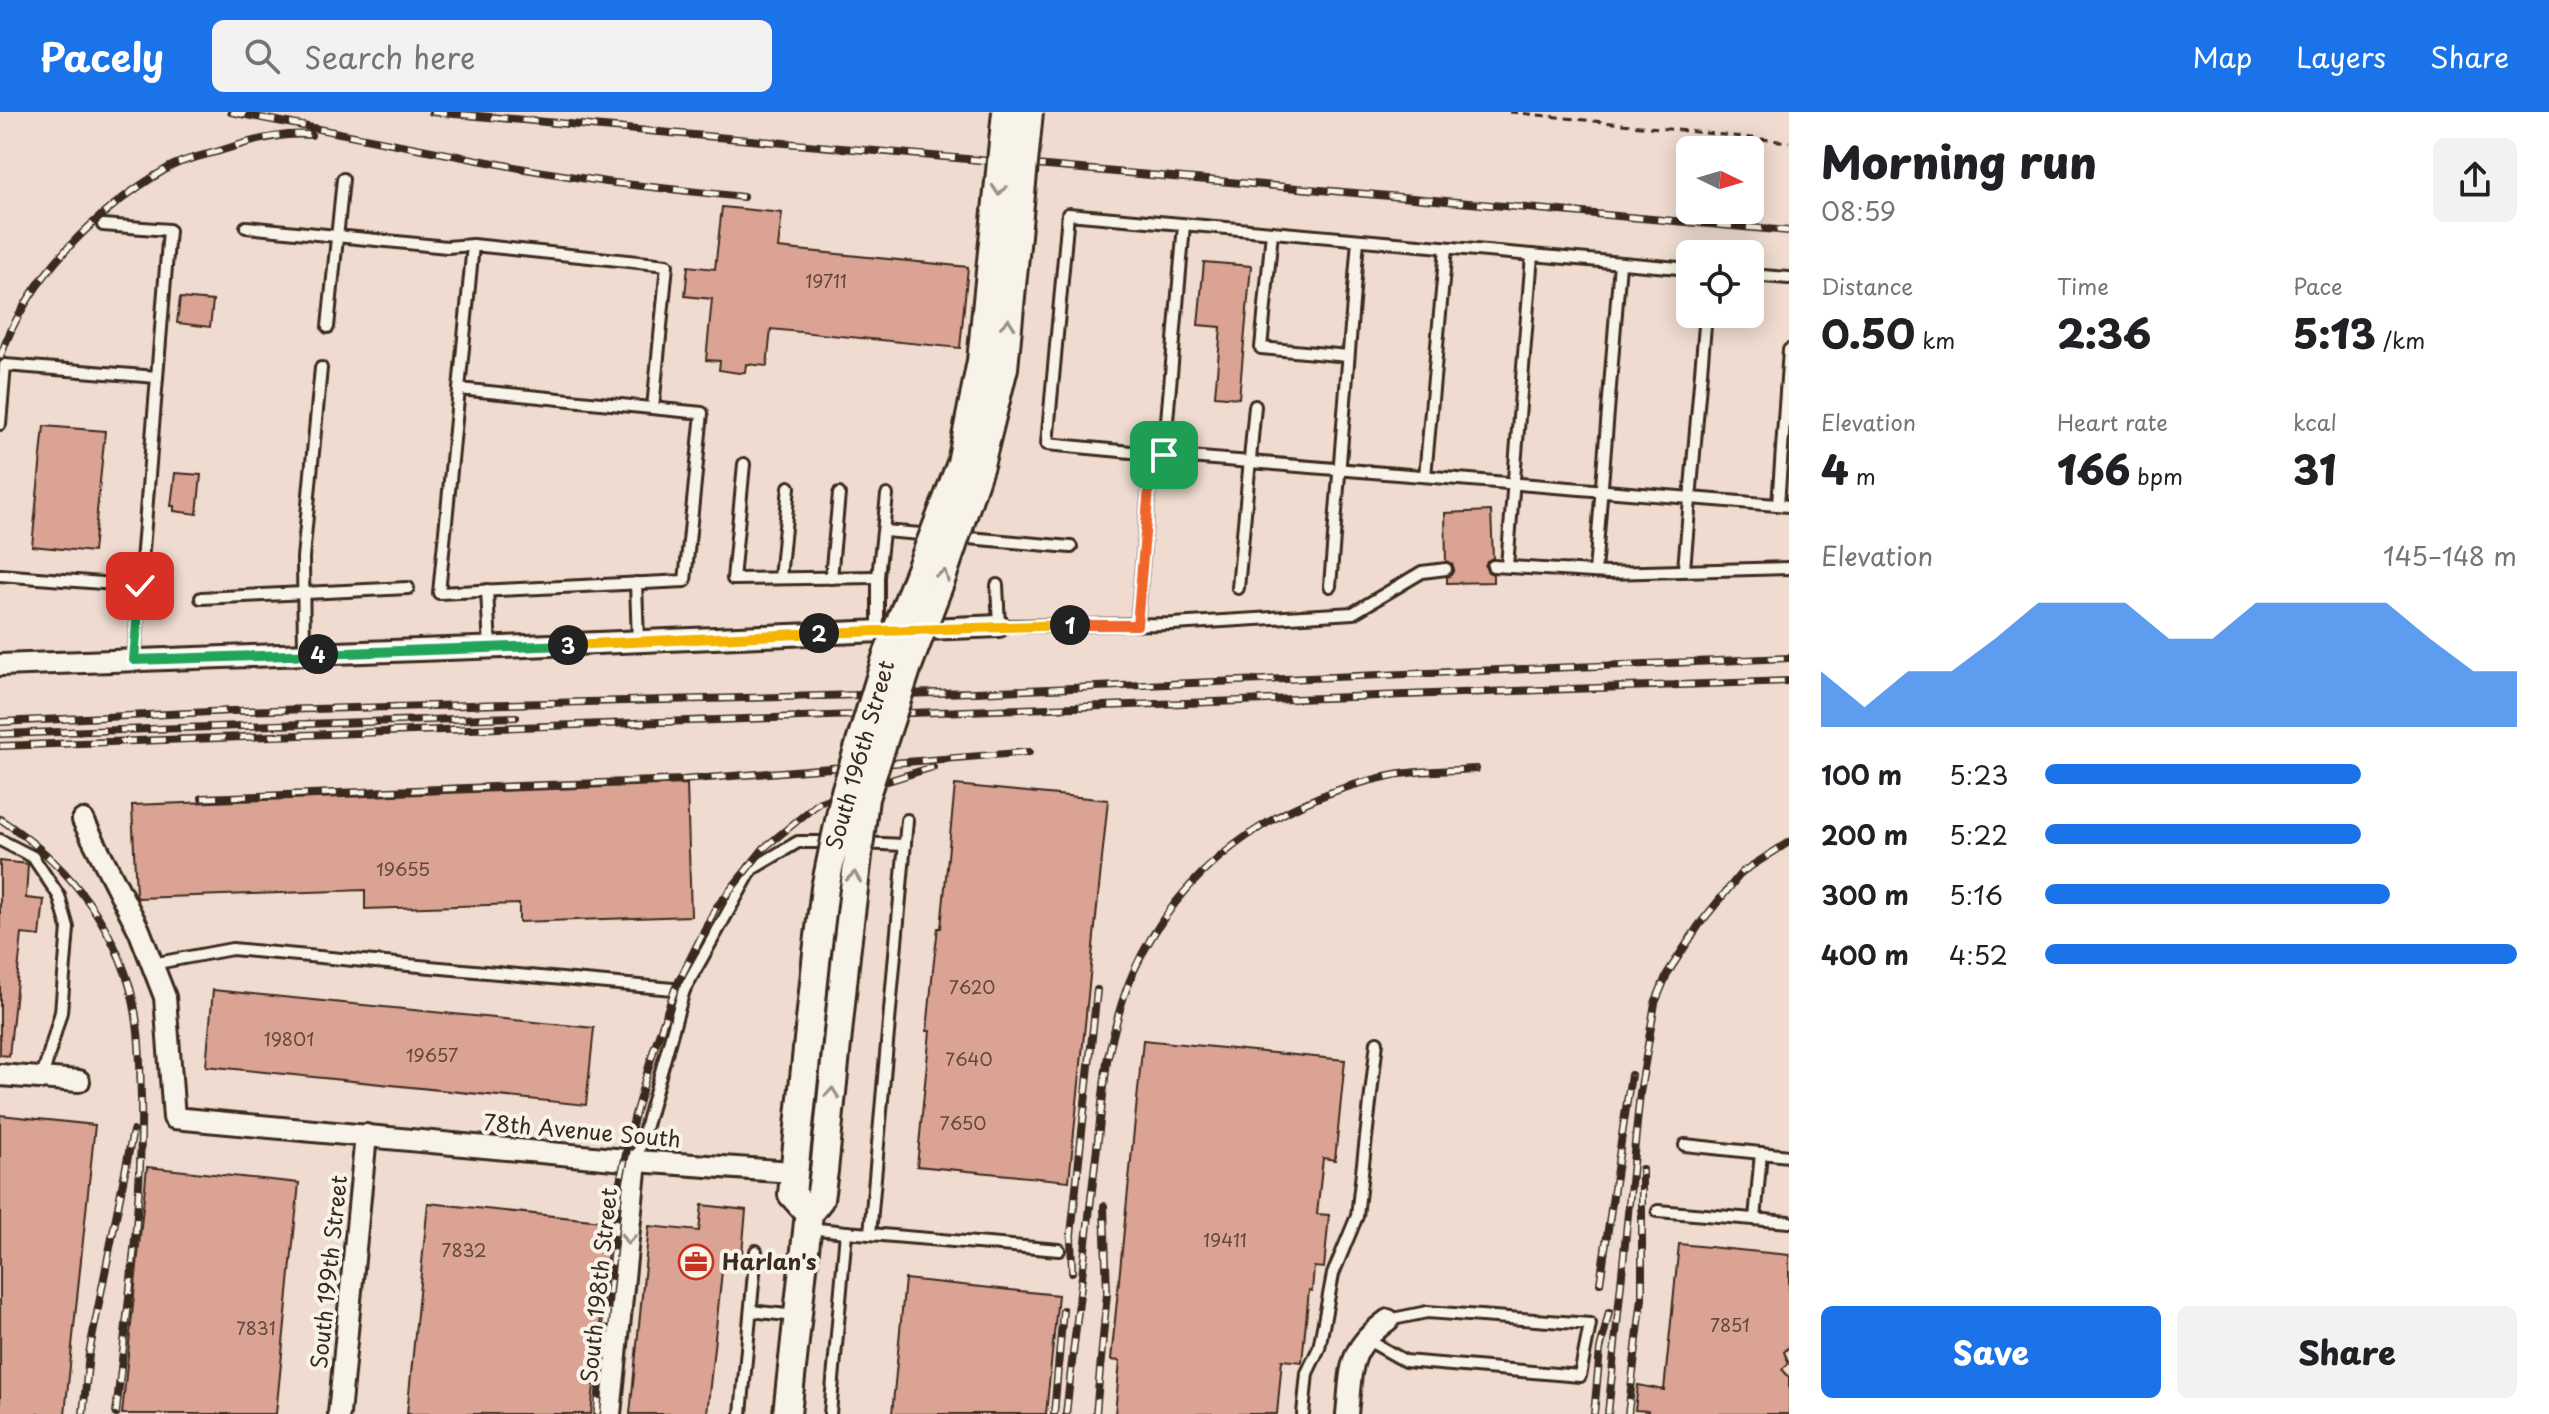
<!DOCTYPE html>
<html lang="en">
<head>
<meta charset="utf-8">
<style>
	body { margin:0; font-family:"Playpen Sans",sans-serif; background:#f2f2f2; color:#202124; height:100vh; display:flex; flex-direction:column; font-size:30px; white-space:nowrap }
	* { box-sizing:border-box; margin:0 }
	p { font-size:26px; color:#757577 }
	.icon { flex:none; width:44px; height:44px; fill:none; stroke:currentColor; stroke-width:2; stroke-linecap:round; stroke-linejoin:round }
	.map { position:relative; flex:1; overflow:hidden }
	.side { display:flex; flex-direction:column; background:#fff; width:760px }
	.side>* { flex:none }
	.needle { width:52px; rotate:95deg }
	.buttons { position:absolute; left:1676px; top:24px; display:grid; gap:16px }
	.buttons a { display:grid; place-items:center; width:88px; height:88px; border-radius:12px; background:#fff; box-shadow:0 4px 20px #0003; font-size:40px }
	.pin { position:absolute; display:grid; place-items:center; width:68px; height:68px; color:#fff; margin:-34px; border-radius:16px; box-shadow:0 4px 12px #0006 }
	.km { position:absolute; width:40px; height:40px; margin:-20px; border-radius:50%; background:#222; color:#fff; font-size:22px; line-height:40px; text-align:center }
	.round { display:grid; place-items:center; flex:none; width:84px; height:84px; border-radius:12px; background:#f2f2f2 }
	.overview { display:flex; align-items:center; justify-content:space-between; height:136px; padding:0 32px }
	h1 { font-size:44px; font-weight:800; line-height:60px }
	.figures { display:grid; grid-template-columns:repeat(3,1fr); gap:12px; height:136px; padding:8px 32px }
	.figures div { display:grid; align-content:center }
	.figures b { font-size:40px; font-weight:800 }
	.figures small { font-size:22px; font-weight:400 }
	.figures p { font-size:22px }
	.chart { height:224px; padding:16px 32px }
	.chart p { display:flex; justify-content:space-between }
	.chart svg { width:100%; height:144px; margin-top:8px; fill:#1a73e8; opacity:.7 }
	.action { display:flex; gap:16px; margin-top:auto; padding:16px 32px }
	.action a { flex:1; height:92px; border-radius:12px; background:#1a73e8; color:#fff; font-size:32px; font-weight:800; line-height:92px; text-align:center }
	.action a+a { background:#f2f2f2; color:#202124 }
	ul { padding:0 32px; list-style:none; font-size:26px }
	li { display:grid; grid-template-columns:128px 96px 1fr; align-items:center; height:60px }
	li i { height:20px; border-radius:10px; background:#1a73e8 }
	header { display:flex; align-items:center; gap:48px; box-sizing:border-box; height:112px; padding:0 40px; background:#1a73e8; color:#fff }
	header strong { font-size:38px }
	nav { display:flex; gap:44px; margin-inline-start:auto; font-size:28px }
	.search { width:560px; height:72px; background:#f2f2f2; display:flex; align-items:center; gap:20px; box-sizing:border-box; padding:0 28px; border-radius:12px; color:#757577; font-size:30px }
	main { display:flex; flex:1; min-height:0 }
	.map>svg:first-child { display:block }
	.building { fill:#dba394; stroke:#3b2a1e; stroke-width:2 }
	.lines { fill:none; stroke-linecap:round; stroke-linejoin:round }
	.lane-casing { stroke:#3b2a1e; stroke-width:16 }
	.street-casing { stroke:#3b2a1e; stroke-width:26 }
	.secondary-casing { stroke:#3b2a1e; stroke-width:32 }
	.path { stroke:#3b2a1e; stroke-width:3; stroke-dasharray:8 6; stroke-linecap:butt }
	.lane { stroke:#f7f3e8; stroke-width:10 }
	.street { stroke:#f7f3e8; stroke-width:20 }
	.secondary { stroke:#f7f3e8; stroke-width:26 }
	.rail-casing { stroke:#3b2a1e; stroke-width:8 }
	.rail { stroke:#f7f3e8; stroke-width:5; stroke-dasharray:15; stroke-linecap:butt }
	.secondary-bridge-casing { stroke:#3b2a1e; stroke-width:32; stroke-linecap:butt }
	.secondary-bridge { stroke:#f7f3e8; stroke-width:26 }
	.oneway { stroke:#998e83 }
	.split-1-casing { stroke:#fff; stroke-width:16 }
	.split-2-casing { stroke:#fff; stroke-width:16 }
	.split-3-casing { stroke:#fff; stroke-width:16 }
	.split-4-casing { stroke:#fff; stroke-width:16 }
	.split-5-casing { stroke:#fff; stroke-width:16 }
	.split-1 { stroke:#f0652b; stroke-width:10 }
	.split-2 { stroke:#f5b400; stroke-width:10 }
	.split-3 { stroke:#f5b400; stroke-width:10 }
	.split-4 { stroke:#22a559; stroke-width:10 }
	.split-5 { stroke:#22a559; stroke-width:10 }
	.labels { text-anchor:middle; stroke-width:8; stroke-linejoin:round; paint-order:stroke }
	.number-label { font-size:18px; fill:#63483c }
	.street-label { font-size:22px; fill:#3b2a1e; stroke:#f7f3e8 }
	.poi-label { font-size:22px; font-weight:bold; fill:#3b2a1e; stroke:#f7f3e8; text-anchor:start }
</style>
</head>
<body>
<header>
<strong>Pacely</strong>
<div class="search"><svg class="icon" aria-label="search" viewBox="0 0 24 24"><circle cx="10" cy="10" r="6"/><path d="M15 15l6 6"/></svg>Search here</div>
<nav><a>Map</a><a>Layers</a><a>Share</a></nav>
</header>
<main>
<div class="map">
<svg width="1789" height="1302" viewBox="0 0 1789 1302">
	<rect width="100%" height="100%" fill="#efdbcf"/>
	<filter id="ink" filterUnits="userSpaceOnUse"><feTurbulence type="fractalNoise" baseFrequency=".0125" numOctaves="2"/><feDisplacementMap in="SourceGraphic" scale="16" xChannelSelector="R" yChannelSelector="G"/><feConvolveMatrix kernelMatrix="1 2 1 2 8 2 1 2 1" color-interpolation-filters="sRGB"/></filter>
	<g filter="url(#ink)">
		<g class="building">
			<path d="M722 95 782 101 778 136 968 155 960 236 771 217 767 254 746 252 745 260 739 261 719 258 720 249 706 248 712 187 685 184 688 154 715 157Z"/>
			<path d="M1204 150 1251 154 1239 286 1215 284 1221 215 1198 213Z"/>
			<path d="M180 186 213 189 210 215 177 211Z"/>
			<path d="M44 314 105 319 93 440 32 434Z"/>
			<path d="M175 361 201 363 197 402 174 399V394H171Z"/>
			<path d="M1491 399 1493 446 1487 449 1485 454 1488 460 1493 462V470L1447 471V465L1451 463 1454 457 1452 452 1446 449 1445 401Z"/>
			<path d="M687 672 691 804 519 810V792L365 797V778L138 786 136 783 132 693Z"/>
			<path d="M955 673 1108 688 1069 1069 917 1054 930 919H927L933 857 938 816H941Z"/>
			<path d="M0 749 28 752 26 786 44 788 40 824 22 822 9 944 0 943Z"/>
			<path d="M213 878 594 916 586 993 206 954Z"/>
			<path d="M1143 928 1345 948 1335 1048 1323 1046 1317 1102 1329 1103 1324 1156 1314 1155 1312 1179 1309 1178 1302 1250 1282 1248 1277 1302H1115L1120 1249 1111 1248Z"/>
			<path d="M0 1003 95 1013 65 1302H0Z"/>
			<path d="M147 1055 299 1071 276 1302H122Z"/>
			<path d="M428 1091 611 1110 591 1302H407Z"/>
			<path d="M702 1093 746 1098 742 1142 724 1140 707 1302H630L649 1114 699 1119Z"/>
			<path d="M1679 1132 1789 1143V1235L1784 1240 1789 1251 1782 1257 1789 1265V1302H1648V1299L1635 1298 1638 1273 1664 1278Z"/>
			<path d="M905 1167 1058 1183 1046 1302H892Z"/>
		</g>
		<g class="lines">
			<g class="lane-casing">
				<g id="lane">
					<path d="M103 113 169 118 134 548"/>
					<path d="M246 115 447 135 473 133"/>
					<path d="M1272 120 1261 236 1348 244"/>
					<path d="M1750 163 1789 166"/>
					<path d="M328 215 343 67"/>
					<path d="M459 277 439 481 685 469 702 301 459 277 473 133 667 153 653 296"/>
					<path d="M0 312 5 253 157 265"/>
					<path d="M1152 342 1789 394"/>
					<path d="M1164 343 1184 113"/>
					<path d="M744 352 733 467 878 465"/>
					<path d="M1425 364 1446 136"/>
					<path d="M1778 393 1789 238"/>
					<path d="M884 419 933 423"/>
					<path d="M957 425 1071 435"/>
					<path d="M1493 454 1608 461 1789 456"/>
					<path d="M1507 454 1532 143"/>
					<path d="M1684 457 1706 202"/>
					<path d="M1595 460 1620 151"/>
					<path d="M0 463 140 474"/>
					<path d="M780 466 789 375"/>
					<path d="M831 466 839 382"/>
					<path d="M636 471 638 530"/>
					<path d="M997 473 999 514 1173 512 1353 501 1422 460 1446 457"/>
					<path d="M1330 474 1358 128"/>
					<path d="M1238 476 1255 294"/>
					<path d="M487 478 490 536"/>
					<path d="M201 486 408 476"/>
					<path d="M1137 513 1152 342 1047 332 1068 102 1690 157"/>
					<path d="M878 519V465L887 383"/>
					<path d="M304 542 303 446 321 256"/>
					<path d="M0 728 33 745 59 784 68 816 61 900 42 966"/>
					<path d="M860 731 905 733"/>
					<path d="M152 852 232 837 684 878 636 1049"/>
					<path d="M684 878 752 757 798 730H832"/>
					<path d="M1685 1033 1789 1044"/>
					<path d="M1658 1099 1789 1110"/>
					<path d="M1755 1107 1761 1041"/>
					<path d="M808 1116 846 1120 830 1302"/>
					<path d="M846 1120 1059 1138"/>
					<path d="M870 1122 907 708"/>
					<path d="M751 1199 796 1204"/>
					<path d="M1366 1227 1405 1249 1580 1264 1590 1212 1427 1200 1388 1208"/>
					<path d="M741 1302 756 1139"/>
					<path d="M1303 1302 1307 1261 1319 1236 1333 1162 1357 1104 1377 930"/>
				</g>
			</g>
			<g class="street-casing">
				<g id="street">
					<path d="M0 553 503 535 999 514"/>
					<path d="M83 708 139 818 165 885 174 1006 636 1049 793 1060"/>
					<path d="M0 963 79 969"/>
					<path d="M339 1302 366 1023"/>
					<path d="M610 1302 636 1049"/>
					<path d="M1347 1302C1352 1255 1347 1238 1388 1208"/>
				</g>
			</g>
			<g class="secondary-casing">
				<g id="secondary">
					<path d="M809 1101 792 1082 817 841"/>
					<path d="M787 1302 809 1101 820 1087 824 1059 846 843"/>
				</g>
			</g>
			<path class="path" d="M1510 0 1789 30"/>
			<use href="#lane" class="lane"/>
			<use href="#street" class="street"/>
			<use href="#secondary" class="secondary"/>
			<g class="rail-casing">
				<g id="rail">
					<path d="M231 0 525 57 606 70 743 85"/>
					<path d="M432 0 1789 119"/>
					<path d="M0 246C27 166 96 98 168 56 185 46 208 43 226 37 253 28 283 20 311 23"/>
					<path d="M0 610 232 599 976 580 1789 546"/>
					<path d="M0 622 516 605"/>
					<path d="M0 634 1789 569"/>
					<path d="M202 686 682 668 1029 640"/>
					<path d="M0 707C61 747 107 801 129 872 140 909 140 947 141 986 143 1092 127 1197 116 1302"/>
					<path d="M1072 1160 1071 1123 1097 878"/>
					<path d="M1600 1171 1631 963"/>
					<path d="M83 1302 89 1242 133 1019"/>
					<path d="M597 1302 620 1069 634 1006 654 937 675 877 715 797 764 736 820 690 933 655"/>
					<path d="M1054 1302 1063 1198"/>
					<path d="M1066 1302 1107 949C1114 919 1121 888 1133 861 1180 756 1274 689 1385 665 1414 658 1446 659 1476 657"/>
					<path d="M1096 1302 1107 1181 1104 1094"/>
					<path d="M1594 1302 1600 1238 1609 1200"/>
					<path d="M1608 1302 1640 981 1655 891 1667 862 1699 813 1742 760 1789 730"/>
					<path d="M1628 1302 1642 1186V1057"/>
				</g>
			</g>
			<use href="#rail" class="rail"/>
			<g class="secondary-bridge-casing">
				<g id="secondary-bridge">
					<path d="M817 841 825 776 845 680 886 546 961 351 981 249 1006 0"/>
					<path d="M846 843 865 686 908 554 943 463 980 353 1004 256 1029 0"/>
				</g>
			</g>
			<use href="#secondary-bridge" class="secondary-bridge"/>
		</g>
		<defs><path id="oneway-chevron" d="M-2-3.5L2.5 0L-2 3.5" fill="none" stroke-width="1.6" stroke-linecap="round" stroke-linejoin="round" transform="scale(2)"/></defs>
		<g class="oneway">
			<use href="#oneway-chevron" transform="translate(999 78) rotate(95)"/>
			<use href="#oneway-chevron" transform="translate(1008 212) rotate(-84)"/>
			<use href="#oneway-chevron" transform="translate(943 463) rotate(-70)"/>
			<use href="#oneway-chevron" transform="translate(854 765) rotate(-82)"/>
			<use href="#oneway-chevron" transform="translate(832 981) rotate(-84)"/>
			<use href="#oneway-chevron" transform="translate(628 1127) rotate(96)"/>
		</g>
	</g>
	<g class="lines" filter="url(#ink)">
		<g class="split-1-casing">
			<path id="split-1" d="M1070 513H1137L1152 342 1164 343"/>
		</g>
		<g class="split-2-casing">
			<path id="split-2" d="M819 521 1070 513"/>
		</g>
		<g class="split-3-casing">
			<path id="split-3" d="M568 533 819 521"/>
		</g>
		<g class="split-4-casing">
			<path id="split-4" d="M318 542 568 533"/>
		</g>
		<g class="split-5-casing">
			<path id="split-5" d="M140 474 134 548 318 542"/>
		</g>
		<use href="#split-1" class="split-1"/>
		<use href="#split-2" class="split-2"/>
		<use href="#split-3" class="split-3"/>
		<use href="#split-4" class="split-4"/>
		<use href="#split-5" class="split-5"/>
	</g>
	<defs>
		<g id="office-ring" transform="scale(1.8)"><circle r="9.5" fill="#f7f3e8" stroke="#c8321e" stroke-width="1.5"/><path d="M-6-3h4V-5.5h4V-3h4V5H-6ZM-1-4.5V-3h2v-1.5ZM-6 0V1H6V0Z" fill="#c8321e"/></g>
	</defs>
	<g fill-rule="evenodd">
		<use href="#office-ring" x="696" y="1150"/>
	</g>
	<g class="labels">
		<g class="number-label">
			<text x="826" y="176">19711</text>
			<text x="403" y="764">19655</text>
			<text x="972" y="882">7620</text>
			<text x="289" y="934">19801</text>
			<text x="432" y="950">19657</text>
			<text x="969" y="954">7640</text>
			<text x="963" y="1018">7650</text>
			<text x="1225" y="1135">19411</text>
			<text x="464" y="1145">7832</text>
			<text x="1730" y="1220">7851</text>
			<text x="256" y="1223">7831</text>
		</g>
		<g class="street-label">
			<text transform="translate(860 643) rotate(-74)" y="8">South 196th Street</text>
			<text transform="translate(582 1019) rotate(5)" y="8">78th Avenue South</text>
			<text transform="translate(329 1160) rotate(-84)" y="8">South 199th Street</text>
			<text transform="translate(599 1173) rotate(-84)" y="8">South 198th Street</text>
		</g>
		<g class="poi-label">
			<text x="722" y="1158">Harlan's</text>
		</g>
	</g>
</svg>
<div class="buttons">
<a><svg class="needle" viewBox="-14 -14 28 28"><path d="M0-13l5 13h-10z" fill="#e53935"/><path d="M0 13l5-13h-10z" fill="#757577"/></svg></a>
<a><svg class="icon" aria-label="locate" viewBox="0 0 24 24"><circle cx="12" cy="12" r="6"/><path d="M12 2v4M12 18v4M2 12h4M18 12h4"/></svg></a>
</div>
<div class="pin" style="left:1164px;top:343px;background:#1e9e55"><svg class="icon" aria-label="arrive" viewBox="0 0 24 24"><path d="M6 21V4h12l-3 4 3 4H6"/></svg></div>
<div class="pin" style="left:140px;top:474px;background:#d93025"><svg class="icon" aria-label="check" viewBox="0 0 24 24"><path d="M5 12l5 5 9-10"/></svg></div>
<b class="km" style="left:1070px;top:513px">1</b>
<b class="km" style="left:819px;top:521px">2</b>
<b class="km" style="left:568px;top:533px">3</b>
<b class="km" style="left:318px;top:542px">4</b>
</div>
<section class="side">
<div class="overview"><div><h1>Morning run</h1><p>08:59</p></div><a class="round"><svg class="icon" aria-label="share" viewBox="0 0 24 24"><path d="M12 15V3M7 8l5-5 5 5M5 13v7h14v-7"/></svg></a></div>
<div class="figures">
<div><p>Distance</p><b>0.50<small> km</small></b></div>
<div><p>Time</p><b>2:36</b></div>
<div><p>Pace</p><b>5:13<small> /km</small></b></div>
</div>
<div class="figures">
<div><p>Elevation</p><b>4<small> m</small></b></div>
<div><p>Heart rate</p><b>166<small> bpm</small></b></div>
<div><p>kcal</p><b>31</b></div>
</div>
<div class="chart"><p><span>Elevation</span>145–148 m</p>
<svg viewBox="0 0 160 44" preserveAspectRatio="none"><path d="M0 44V27L10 38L20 27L30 27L40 17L50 6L60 6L70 6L80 17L90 17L100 6L110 6L120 6L130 6L140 17L150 27L160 27V44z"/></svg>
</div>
<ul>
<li><b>100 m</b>5:23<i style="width:67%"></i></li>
<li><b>200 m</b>5:22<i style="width:67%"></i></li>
<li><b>300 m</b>5:16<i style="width:73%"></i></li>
<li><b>400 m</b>4:52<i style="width:100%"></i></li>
</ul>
<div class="action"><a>Save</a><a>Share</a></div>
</section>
</main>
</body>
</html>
